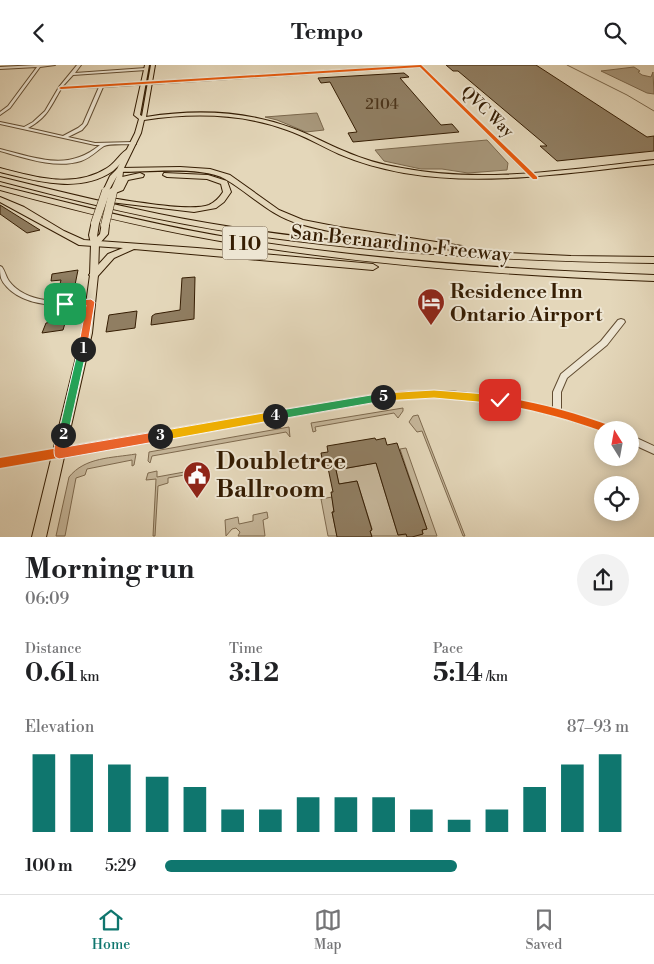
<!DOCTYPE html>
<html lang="en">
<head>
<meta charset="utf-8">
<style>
	body { margin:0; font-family:"Libre Bodoni",serif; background:#f2f2f2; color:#202124; height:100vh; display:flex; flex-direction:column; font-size:19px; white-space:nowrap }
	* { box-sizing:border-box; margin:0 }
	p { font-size:16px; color:#757577 }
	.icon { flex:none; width:28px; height:28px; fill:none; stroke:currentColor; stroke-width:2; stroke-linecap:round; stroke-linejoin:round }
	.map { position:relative; height:472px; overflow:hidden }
	.side { display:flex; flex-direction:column; background:#fff; flex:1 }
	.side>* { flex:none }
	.needle { width:32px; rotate:349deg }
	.buttons { position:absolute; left:594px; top:356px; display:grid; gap:10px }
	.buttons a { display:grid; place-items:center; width:45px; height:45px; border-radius:50%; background:#fff; box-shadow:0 2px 12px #0003; font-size:25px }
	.pin { position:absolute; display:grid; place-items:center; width:42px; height:42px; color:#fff; margin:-21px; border-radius:10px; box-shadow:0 2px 8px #0006 }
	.km { position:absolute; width:25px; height:25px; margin:-12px; border-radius:50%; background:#222; color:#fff; font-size:14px; line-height:25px; text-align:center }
	.round { display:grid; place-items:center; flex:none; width:52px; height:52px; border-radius:26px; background:#f2f2f2 }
	.headline { display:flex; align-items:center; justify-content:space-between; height:85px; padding:0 25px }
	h1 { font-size:28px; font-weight:700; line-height:38px }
	.stats { display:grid; grid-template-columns:repeat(3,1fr); gap:8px; height:85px; padding:5px 25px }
	.stats div { display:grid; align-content:center }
	.stats b { font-size:25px; font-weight:700 }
	.stats small { font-size:14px; font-weight:400 }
	.stats p { font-size:14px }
	.chart { height:140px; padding:10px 25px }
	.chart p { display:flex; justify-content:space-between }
	.chart svg { width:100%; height:90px; margin-top:5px; stroke:#0f766e; stroke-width:6 }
	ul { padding:0 25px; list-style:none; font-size:16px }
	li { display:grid; grid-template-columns:80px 60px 1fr; align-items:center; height:38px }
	li i { height:12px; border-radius:6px; background:#0f766e }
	header { display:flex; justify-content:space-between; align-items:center; height:65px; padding:0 25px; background:#fff; font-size:22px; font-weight:700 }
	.menu { display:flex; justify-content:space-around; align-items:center; height:70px; border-top:1px solid #e0e0e0; background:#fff; font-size:14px; color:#757577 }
	.menu a { display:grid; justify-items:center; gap:2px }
	.menu .on { color:#0f766e }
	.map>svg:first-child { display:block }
	.green { fill:#c6b79b; stroke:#7e6a4f }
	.water { fill:#a8987c; stroke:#7a674c }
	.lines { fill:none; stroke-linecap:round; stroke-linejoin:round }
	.stream { stroke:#7a674c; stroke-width:1 }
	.building { fill:#907e62; stroke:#351d03 }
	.minor-casing { stroke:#614c31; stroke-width:2 }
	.major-casing { stroke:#351d03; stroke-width:2 }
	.highway-casing { stroke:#351d03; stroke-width:2 }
	.minor { fill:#ede5d2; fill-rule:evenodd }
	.major { fill:#e4d7ba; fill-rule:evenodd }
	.highway { fill:#e4d7ba; fill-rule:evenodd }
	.major-bridge-casing { stroke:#351d03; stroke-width:9; stroke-linecap:butt }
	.major-bridge { stroke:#e4d7ba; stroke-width:8 }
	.cycleway-casing { stroke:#ede5d2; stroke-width:3 }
	.cycleway { fill:#e8590c; fill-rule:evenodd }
	.split-1 { fill:#f0652b; stroke:#fff }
	.split-2 { fill:#22a559; stroke:#fff }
	.split-3 { fill:#f0652b; stroke:#fff }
	.split-4 { fill:#f5b400; stroke:#fff }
	.split-5 { fill:#22a559; stroke:#fff }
	.split-6 { fill:#f5b400; stroke:#fff }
	.labels { text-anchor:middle; stroke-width:4; stroke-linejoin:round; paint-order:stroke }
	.far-number-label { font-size:15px; fill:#4c351b }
	.far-street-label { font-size:16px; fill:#351d03; stroke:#ede5d2 }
	.shield { fill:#ede5d2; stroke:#6c5941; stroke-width:1 }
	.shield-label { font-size:19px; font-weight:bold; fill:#351d03 }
	.street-label { font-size:20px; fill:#351d03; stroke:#ede5d2 }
	.poi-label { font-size:20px; font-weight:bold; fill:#351d03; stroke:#ede5d2; text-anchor:start }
	.near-poi-label { font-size:24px; font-weight:bold; fill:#351d03; stroke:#ede5d2; text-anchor:start }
</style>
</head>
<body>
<header><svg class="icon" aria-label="back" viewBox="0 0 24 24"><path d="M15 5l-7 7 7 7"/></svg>Tempo<svg class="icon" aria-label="search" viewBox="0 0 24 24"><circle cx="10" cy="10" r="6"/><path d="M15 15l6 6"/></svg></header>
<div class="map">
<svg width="654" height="472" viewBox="0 0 654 472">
	<rect width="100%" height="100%" fill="#e4d7ba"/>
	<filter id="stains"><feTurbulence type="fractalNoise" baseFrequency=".004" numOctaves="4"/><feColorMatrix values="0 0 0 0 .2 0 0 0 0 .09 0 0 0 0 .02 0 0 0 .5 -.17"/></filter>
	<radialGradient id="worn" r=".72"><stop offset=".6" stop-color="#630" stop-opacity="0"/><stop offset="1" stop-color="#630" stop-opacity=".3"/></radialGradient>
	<g class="green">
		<path d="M403 343V346L398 353 394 348 315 362 316 366 313 367 311 358Z"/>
		<path d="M418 350 465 471H463L422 366 417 367 409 357 413 351Z"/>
		<path d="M289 362 290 372 286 367 152 391 150 398 148 396 149 387Z"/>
		<path d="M406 383 437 471H412L423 469 422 465 427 464 400 384Z"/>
		<path d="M136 389 134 400 132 401V395L87 404 85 410 76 413 65 471H56L69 412C85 392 112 393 136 389Z"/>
		<path d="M376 398 398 470 406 469 407 471H372L370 466 372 464 357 416 339 419 336 405Z"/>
		<path d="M206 403V406L168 413V418L158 421 155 471H153L156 414 146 415 148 408 157 406V412Z"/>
		<path d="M332 432 334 447H332L337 471H328L321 434Z"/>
		<path d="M267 447 268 453 263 455 265 471H238L240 467 236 463 232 464 226 471 225 455 238 452 239 459 253 456V450Z"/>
	</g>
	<g class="water">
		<path d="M634 2 640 6 638 7 642 10 651 12 653 7 654 29 647 28 601 6Z"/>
		<path d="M317 48 324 65 306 67 277 55 265 52Z"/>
		<path d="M487 75 508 98 507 105 468 108 442 104H421L384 96 375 85Z"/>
	</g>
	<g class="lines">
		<path class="stream" d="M567 0 627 30 654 46"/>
	</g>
	<g class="building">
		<path d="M446 0H536L647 72 654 71V86L557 96 540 81H547L458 6H453Z"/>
		<path d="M404 8 409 12 400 13 441 60 452 59 459 67 353 77 348 68 357 67 330 17 321 18 318 13Z"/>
		<path d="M0 140 40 165 27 168 0 149Z"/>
		<path d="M78 205 75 220 59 223 61 215 51 216 52 209Z"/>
		<path d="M195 212 194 254 151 260 152 251 155 249 180 245 182 213Z"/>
		<path d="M137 246 135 263 106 267 109 250Z"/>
		<path d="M64 252 63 255H66L63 265 42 268 46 258 57 256 58 253Z"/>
		<path d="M375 373 376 375 385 373 387 380 397 378 427 464 422 465 423 469 412 472H407L406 469 398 470 376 398 336 405 339 419 357 416 372 465 370 466 372 472H337L332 447H334L331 427H333L328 403 324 404 321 388 328 387 327 381Z"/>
	</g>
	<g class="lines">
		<g class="minor-casing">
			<g id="minor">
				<path d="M36 0H55L40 2 10 43 0 50V47L8 41 37 2 0 4V2Z"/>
				<path d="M77 0H81L75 8 146 3 148 4 146 5 73 10 62 22 421 0 537 113 533 114 420 2 103 22 87 59 82 65 68 72 95 78 134 77 136 78V79C128 80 111 78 104 81 96 86 92 92 81 96 55 104 25 93 0 86V84C37 93 67 107 100 80H95L0 59V57L24 62 33 57 45 46 59 22ZM99 22 83 59 78 63 63 71 28 63C48 52 50 42 61 24Z"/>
				<path d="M0 201 2 202C5 206 6 212 9 216 27 240 65 237 91 235L94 237C89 241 79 240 72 240 51 241 23 239 7 222 4 219 2 216 1 213 0 209 0 205 0 201Z"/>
				<path d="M621 254 624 255 625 257 607 280 567 313 561 327V345L614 362 615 365H602V366C549 347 495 334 438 333 418 332 397 334 377 336L0 402V394L377 330C397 328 418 326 439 326 477 327 515 334 553 343V327L561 309 601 276 618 255Z"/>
				<path d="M630 370 654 381V389L630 378Z"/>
			</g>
		</g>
		<g class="major-casing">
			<g id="major">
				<path d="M145 0H149L140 50 142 51 151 0H155L146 52C195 44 246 46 292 63 310 69 326 79 344 86 362 94 382 100 402 103 485 119 570 104 654 95V99C571 107 487 122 404 108 382 104 360 98 339 89 321 81 305 71 287 65 241 48 191 48 144 55L141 68 123 105C123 113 120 125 113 129L110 127 117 111 108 127H104L103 126 110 111 117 104 135 68 139 54 134 50Z"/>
				<path d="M92 156H95L99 158 97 172 100 169 102 158H108L109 160 108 169 99 179 98 210 92 268 46 472H32L82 268 90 210 91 179 89 170Z"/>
			</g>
		</g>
		<g class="highway-casing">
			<g id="highway">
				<path d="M130 83 132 84V86C125 92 120 100 113 106 80 129 36 116 0 107V103C35 112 74 124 107 103 116 98 120 87 130 83Z"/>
				<path d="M180 102 210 104 230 110 279 145 303 155 339 162 462 181 466 184 463 186 571 191 654 192V198C516 196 380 189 244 169 161 157 80 137 0 116V112C53 125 106 138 159 149 257 169 357 179 457 186 406 178 349 173 300 159 270 151 251 129 225 114 202 101 147 107 120 107L116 105 120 103Z"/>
				<path d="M140 108 144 110 143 112 128 115 123 125 113 129 109 127 117 122 122 112Z"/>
				<path d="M164 108 208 110 227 116 231 127 224 137 216 143 194 147 110 137 106 135 110 133C132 136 190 147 209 140 215 137 219 133 223 127L221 119 207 114 167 112 163 110Z"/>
				<path d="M0 121C81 141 161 162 244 175 380 196 516 205 654 210V216C516 211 380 201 244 180 161 167 80 147 0 125Z"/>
				<path d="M0 132 24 142 64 166 84 175 197 183 373 199 378 202 373 205 134 184 114 193 97 212 94 213 89 210 108 189 123 183 79 180 0 137Z"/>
			</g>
		</g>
		<use href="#minor" class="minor"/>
		<use href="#major" class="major"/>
		<use href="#highway" class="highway"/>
		<g class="major-bridge-casing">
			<g id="major-bridge">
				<path d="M95 158 106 126"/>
				<path d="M105 160 113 127"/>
			</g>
		</g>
		<use href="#major-bridge" class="major-bridge"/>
		<g class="cycleway-casing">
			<g id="cycleway">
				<path d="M421 0 537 112V114H533L420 2 61 24 59 23 61 22Z"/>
				<path d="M407 326C482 325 544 336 614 362L616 365H602V366C549 347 495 335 438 333 418 333 397 335 377 337L0 403V393L377 329Z"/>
			</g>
		</g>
		<use href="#cycleway" class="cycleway"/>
	</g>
	<path class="split-1" d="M91 234 95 237 87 284 83 288 78 284 86 240 65 242 61 239 65 236Z"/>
	<path class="split-2" d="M83 281 87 284 68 370 63 375 58 370 78 284Z"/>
	<path class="split-3" d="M63 366 68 370 65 382 160 366 165 371 160 376 59 394 55 392C52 385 56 369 63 366Z"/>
	<path class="split-4" d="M275 346 281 351 275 355 160 376 155 371 160 366Z"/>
	<path class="split-5" d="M383 328 388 332 383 336 275 355 270 351 275 346Z"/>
	<path class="split-6" d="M434 325 500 330 505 335 500 339 434 333 383 336 378 332 383 328Z"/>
	<defs>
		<g id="hotel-pin" transform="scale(1.4375)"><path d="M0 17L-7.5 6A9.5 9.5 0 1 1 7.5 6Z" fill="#8f2418" stroke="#ede5d2"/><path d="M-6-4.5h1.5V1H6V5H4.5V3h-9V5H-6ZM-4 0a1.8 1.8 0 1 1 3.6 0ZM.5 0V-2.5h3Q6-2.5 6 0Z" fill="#fff"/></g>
		<g id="civic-pin" transform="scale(1.4375)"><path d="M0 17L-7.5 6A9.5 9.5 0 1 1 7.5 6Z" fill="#8f2418" stroke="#ede5d2"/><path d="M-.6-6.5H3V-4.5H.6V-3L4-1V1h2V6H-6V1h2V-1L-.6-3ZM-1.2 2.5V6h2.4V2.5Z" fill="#fff"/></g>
	</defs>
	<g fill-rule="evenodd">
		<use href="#hotel-pin" x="431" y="237"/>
		<use href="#civic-pin" x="197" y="410"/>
	</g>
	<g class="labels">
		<g class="far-number-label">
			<text x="382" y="44">2104</text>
		</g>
		<g class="far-street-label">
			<text transform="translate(488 46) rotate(44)" y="6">QVC Way</text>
		</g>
		<rect class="shield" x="222.5" y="161.5" width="45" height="33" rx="4"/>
		<g class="shield-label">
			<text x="245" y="185">I 10</text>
		</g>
		<g class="street-label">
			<text transform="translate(401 178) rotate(6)" y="7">San Bernardino Freeway</text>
		</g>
		<g class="poi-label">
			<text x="450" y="233">Residence Inn<tspan x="450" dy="23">Ontario Airport</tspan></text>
		</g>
		<g class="near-poi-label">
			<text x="216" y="404">Doubletree<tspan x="216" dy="28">Ballroom</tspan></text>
		</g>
	</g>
	<rect width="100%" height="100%" filter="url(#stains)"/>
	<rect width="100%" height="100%" fill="url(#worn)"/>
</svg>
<div class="buttons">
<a><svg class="needle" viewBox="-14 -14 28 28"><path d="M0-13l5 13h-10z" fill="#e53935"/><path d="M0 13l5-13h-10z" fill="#757577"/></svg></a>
<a><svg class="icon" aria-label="locate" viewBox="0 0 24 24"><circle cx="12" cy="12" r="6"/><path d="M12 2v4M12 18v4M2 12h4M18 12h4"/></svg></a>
</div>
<div class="pin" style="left:65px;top:239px;background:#1e9e55"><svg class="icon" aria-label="arrive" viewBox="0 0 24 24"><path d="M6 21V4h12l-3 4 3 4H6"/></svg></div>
<div class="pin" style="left:500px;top:335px;background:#d93025"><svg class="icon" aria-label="check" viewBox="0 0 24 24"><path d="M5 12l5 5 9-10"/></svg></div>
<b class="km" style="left:83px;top:284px">1</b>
<b class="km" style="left:63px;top:370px">2</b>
<b class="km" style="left:160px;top:371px">3</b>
<b class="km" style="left:275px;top:351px">4</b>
<b class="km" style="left:383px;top:332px">5</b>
</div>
<section class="side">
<div class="headline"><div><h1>Morning run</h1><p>06:09</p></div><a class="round"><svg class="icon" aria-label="share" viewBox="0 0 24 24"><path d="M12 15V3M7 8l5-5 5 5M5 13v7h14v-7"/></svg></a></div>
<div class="stats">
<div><p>Distance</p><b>0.61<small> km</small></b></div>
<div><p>Time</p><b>3:12</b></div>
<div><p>Pace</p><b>5:14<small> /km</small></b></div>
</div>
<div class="chart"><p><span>Elevation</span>87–93 m</p>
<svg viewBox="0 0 160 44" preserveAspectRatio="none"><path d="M5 44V6M15 44V6M25 44V11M35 44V17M45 44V22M55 44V33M65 44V33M75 44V27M85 44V27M95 44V27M105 44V33M115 44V38M125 44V33M135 44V22M145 44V11M155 44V6"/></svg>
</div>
<ul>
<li><b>100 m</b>5:29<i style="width:63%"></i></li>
</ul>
</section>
<nav class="menu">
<a class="on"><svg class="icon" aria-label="home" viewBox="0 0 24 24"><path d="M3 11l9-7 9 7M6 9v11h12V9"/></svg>Home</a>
<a><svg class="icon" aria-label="map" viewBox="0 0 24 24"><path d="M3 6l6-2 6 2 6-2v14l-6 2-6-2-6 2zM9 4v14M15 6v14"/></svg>Map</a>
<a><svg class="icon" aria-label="saved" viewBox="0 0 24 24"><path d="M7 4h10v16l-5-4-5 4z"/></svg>Saved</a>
</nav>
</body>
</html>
